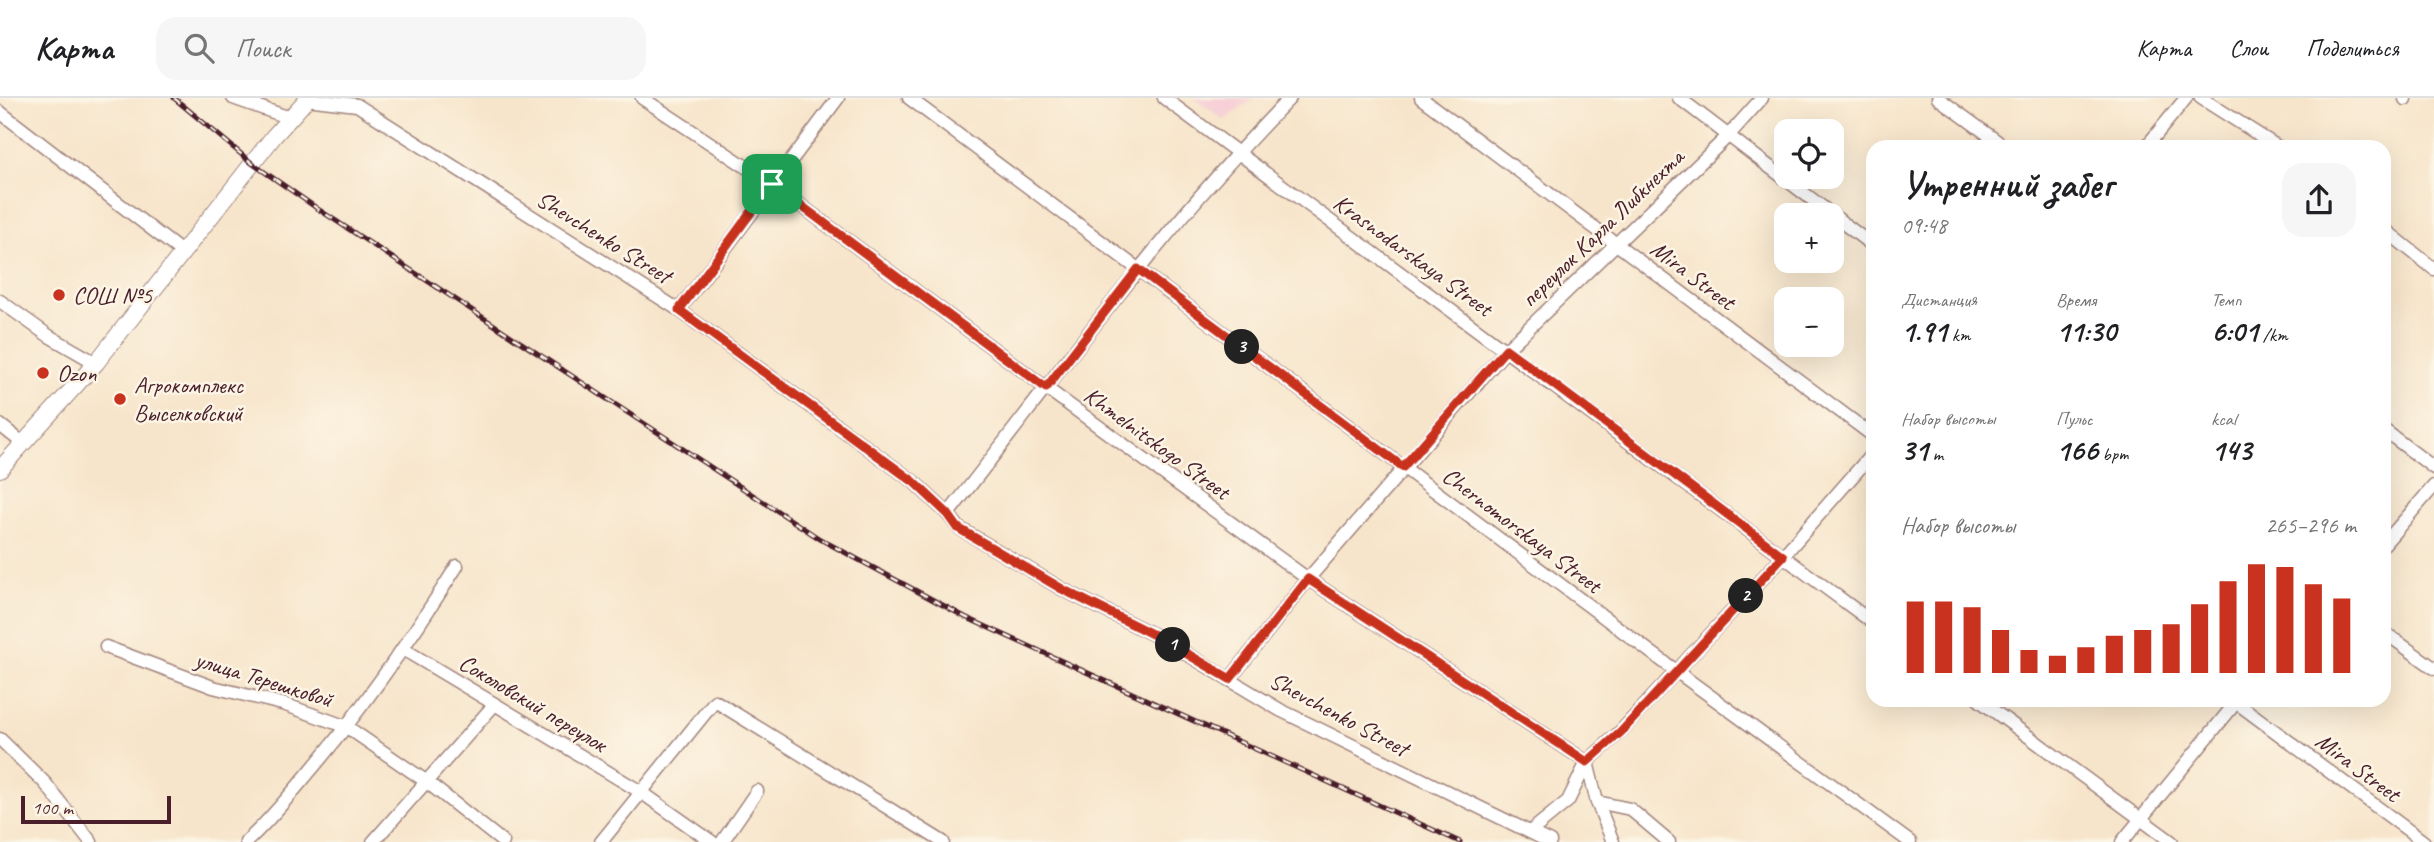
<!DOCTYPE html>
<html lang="ru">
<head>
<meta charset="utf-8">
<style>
	body { margin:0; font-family:Caveat,sans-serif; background:#f6f6f6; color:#202124; height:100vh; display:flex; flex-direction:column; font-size:26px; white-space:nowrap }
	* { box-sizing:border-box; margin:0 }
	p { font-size:23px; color:#757577 }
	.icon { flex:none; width:38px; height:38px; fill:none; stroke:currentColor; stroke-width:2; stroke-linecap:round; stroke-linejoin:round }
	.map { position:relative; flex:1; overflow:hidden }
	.details { position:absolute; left:1866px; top:42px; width:525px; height:567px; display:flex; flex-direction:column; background:#fff; border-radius:21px; box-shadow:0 7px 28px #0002 }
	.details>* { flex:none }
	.fabs { position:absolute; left:1774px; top:21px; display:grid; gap:14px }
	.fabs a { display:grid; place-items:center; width:70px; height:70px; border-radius:14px; background:#fff; box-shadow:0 7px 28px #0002; font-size:35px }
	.scale { position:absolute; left:21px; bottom:18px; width:150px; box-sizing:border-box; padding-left:7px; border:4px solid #4a1f2b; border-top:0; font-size:19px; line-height:24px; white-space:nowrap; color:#4a1f2b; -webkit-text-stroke:5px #fcf5e5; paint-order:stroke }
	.pin { position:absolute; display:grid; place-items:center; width:60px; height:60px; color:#fff; margin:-30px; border-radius:14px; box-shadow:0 4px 10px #0006 }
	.km { position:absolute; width:35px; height:35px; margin:-18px; border-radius:50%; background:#222; color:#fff; font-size:19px; line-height:35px; text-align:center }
	.round { display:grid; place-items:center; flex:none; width:74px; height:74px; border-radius:21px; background:#f6f6f6 }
	.overview { display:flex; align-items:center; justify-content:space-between; height:119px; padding:0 35px }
	h1 { font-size:38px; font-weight:700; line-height:52px }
	.figures { display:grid; grid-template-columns:repeat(3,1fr); gap:10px; height:119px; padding:7px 35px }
	.figures div { display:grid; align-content:center }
	.figures b { font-size:30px; font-weight:700 }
	.figures small { font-size:19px; font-weight:400 }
	.figures p { font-size:19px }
	.chart { height:196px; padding:14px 35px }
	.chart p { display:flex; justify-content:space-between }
	.chart svg { width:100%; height:126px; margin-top:7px; stroke:#c8321e; stroke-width:6 }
	header { display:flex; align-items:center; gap:42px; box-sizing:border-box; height:98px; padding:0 35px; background:#fff; border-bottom:2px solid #e0e0e0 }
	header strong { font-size:33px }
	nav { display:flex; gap:38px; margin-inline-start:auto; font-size:24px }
	.search { width:490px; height:63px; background:#f6f6f6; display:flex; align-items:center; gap:18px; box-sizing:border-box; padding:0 24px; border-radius:21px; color:#757577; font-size:26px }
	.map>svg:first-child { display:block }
	.built { fill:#f6cfd6 }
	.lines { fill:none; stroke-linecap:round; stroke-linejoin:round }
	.minor-casing { stroke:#a0827b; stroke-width:15 }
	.major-casing { stroke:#a0827b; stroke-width:18 }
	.minor { stroke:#fff; stroke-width:12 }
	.major { stroke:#fff; stroke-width:16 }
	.rail-casing { stroke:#4a1f2b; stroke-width:5 }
	.rail { stroke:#fcf5e5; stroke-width:2.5; stroke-dasharray:8; stroke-linecap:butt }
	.route-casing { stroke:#fff; stroke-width:14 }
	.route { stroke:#c8321e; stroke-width:9 }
	.poi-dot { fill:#c8321e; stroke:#fcf5e5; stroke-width:2.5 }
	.labels { text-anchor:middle; stroke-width:5; stroke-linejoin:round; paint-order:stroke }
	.street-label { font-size:24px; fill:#4a1f2b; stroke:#fcf5e5 }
	.poi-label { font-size:24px; fill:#4a1f2b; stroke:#fcf5e5; text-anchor:start }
</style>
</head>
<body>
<header>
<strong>Карта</strong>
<div class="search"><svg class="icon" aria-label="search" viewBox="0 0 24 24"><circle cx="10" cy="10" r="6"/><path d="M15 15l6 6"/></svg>Поиск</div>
<nav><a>Карта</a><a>Слои</a><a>Поделиться</a></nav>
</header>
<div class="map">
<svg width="2434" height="744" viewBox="0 0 2434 744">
	<rect width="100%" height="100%" fill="#fcf5e5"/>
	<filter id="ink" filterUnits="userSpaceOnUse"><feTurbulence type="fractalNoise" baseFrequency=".0143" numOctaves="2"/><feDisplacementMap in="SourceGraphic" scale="14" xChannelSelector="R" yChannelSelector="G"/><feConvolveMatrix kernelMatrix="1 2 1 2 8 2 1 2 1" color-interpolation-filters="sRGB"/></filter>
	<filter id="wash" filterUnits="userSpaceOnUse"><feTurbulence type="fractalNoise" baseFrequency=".00686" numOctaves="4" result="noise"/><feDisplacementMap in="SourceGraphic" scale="28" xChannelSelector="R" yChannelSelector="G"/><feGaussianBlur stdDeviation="1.57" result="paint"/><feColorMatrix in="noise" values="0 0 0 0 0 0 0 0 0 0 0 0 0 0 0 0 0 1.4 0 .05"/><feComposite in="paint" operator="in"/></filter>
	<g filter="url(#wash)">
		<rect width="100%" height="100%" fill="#f7e5cb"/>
		<path class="built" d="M1194 0H1254L1224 22Z"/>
	</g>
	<g filter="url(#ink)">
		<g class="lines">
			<g class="minor-casing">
				<g id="minor">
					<path d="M233 0 290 20"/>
					<path d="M642 0 772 86 1046 290 1308 481 1587 664 1597 704 1613 744"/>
					<path d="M909 0 1676 573 1910 744"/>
					<path d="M1164 0 1872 524"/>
					<path d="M1421 0 1872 337"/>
					<path d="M1679 0 1872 147"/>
					<path d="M1938 0 2005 49"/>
					<path d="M2201 0 2278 49"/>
					<path d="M306 1 357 7 679 212 914 384 948 416 959 430 1062 491 1162 541 1280 612 1550 744"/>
					<path d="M2405 1V0"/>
					<path d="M0 14 183 155"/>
					<path d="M2146 49 2186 0"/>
					<path d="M2384 131 2434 171"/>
					<path d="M0 203 49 238 96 265"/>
					<path d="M679 212 838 0"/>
					<path d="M0 327 24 346"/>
					<path d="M2384 332 2434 370"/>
					<path d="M948 416C1059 275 1164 128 1290 0"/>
					<path d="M2384 446 2434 388"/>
					<path d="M2384 534 2434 570"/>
					<path d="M106 549 213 589 286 607 347 629 427 684 503 744"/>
					<path d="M403 551 641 694 712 744"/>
					<path d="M1230 581 1308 481 1506 252 1728 38 1762 0"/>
					<path d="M1979 602 2172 744"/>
					<path d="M2233 602 2424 744"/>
					<path d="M0 641 45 685 91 744"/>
					<path d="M1597 704 1630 711 1669 744"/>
					<path d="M1530 734 1568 703 1587 664 1621 633 1783 458 1872 356"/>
					<path d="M246 744C270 722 290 697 311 672 365 608 412 539 457 468"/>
					<path d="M373 744 494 607"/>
					<path d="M601 744 715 603 943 744"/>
					<path d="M722 744 757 693"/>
					<path d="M2122 744 2238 602"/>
				</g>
			</g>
			<g class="major-casing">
				<path id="major" d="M0 371 96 265 274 38 308 0"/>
			</g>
			<use href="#minor" class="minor"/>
			<use href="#major" class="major"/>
			<g class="rail-casing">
				<path id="rail" d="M174 0 253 66 318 111 820 441 965 519 1460 744"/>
			</g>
			<use href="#rail" class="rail"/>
		</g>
	</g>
	<g class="lines" filter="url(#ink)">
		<g class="route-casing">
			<path id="route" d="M772 86 1046 290 1138 171 1403 369 1506 251 1783 458 1621 634 1587 664 1308 481 1230 581 1162 541 1062 491 958 430 948 416 914 384 679 212Z"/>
		</g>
		<use href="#route" class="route"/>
	</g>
	<g class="poi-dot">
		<circle cx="59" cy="197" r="7"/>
		<circle cx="43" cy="275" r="7"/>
		<circle cx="120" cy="301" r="7"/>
	</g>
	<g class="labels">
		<g class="street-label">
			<text transform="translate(1602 130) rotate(-44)" y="8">переулок Карла Либкнехта</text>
			<text transform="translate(604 139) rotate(32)" y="8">Shevchenko Street</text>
			<text transform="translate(1413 157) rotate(36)" y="8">Krasnodarskaya Street</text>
			<text transform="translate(1693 177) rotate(37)" y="8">Mira Street</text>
			<text transform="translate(1157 345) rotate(36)" y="8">Khmelnitskogo Street</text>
			<text transform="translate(1522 432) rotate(37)" y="8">Chernomorskaya Street</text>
			<text transform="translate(264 581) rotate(17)" y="8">улица Терешковой</text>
			<text transform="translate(533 605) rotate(31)" y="8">Соколовский переулок</text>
			<text transform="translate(1339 616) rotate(28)" y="8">Shevchenko Street</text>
			<text transform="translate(2358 669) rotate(37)" y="8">Mira Street</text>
		</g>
		<g class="poi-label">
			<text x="73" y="205">СОШ №5</text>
			<text x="57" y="283">Ozon</text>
			<text x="134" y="295">Агрокомплекс<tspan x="134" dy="28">Выселковский</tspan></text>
		</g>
	</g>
</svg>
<div class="fabs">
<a><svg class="icon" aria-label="locate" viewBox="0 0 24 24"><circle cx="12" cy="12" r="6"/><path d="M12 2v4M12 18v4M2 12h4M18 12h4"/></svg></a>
<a>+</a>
<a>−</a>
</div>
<div class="scale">100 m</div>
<div class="pin" style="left:772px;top:86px;background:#1e9e55"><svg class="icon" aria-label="arrive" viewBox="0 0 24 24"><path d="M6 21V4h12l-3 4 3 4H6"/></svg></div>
<b class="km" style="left:1173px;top:547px">1</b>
<b class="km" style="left:1746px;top:498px">2</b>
<b class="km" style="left:1242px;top:249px">3</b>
<section class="details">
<div class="overview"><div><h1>Утренний забег</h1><p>09:48</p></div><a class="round"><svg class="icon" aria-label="share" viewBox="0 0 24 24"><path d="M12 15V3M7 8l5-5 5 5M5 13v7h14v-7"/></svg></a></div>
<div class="figures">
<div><p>Дистанция</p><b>1.91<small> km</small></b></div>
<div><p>Время</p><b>11:30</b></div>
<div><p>Темп</p><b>6:01<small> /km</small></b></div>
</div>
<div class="figures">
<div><p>Набор высоты</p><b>31<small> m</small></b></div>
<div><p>Пульс</p><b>166<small> bpm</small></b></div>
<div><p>kcal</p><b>143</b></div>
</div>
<div class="chart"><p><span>Набор высоты</span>265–296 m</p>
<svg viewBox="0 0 160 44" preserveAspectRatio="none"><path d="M5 44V19M15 44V19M25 44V21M35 44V29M45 44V36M55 44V38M65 44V35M75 44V31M85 44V29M95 44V27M105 44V20M115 44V12M125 44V6M135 44V7M145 44V13M155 44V18"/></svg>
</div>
</section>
</div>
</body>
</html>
